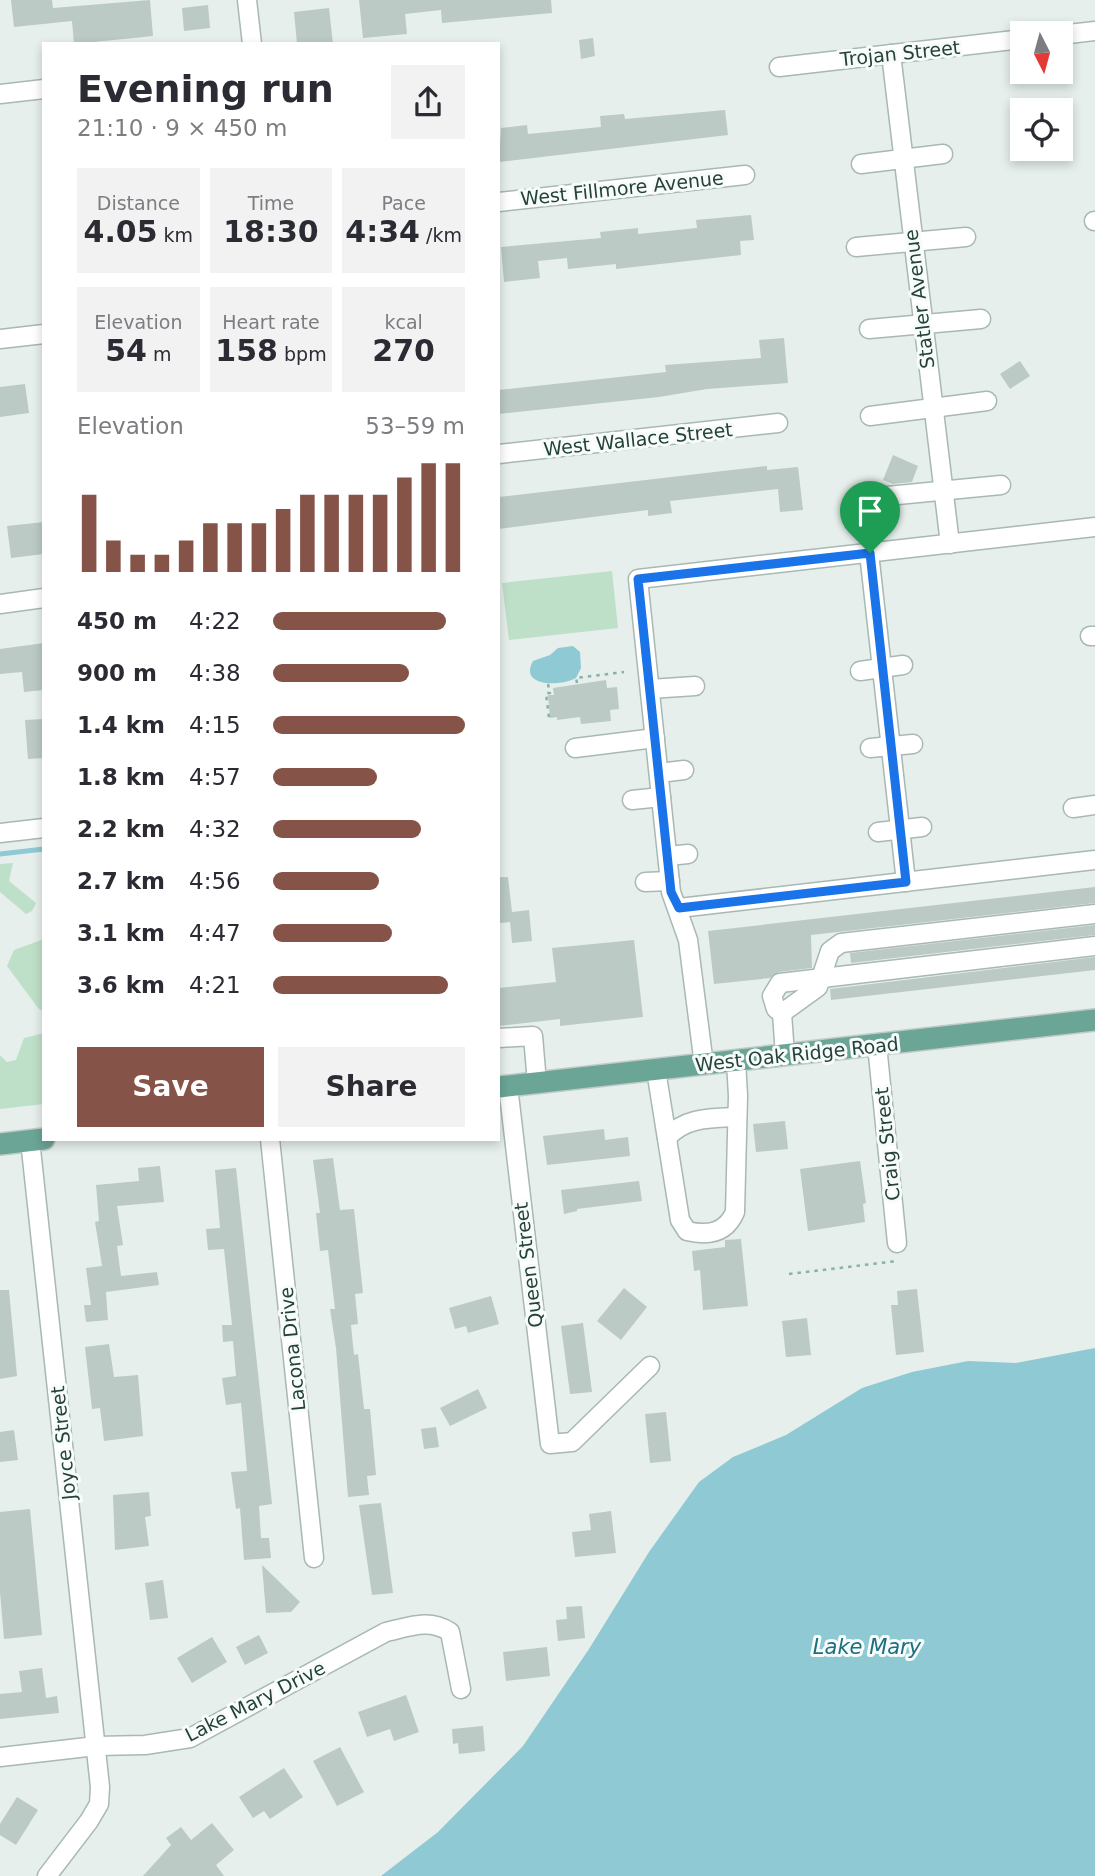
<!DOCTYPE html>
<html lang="en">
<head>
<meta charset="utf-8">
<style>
	body { margin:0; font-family:"DejaVu Sans",sans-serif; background:#f2f2f3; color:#2b2b33; height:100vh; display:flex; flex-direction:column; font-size:26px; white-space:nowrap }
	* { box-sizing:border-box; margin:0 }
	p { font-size:23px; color:#7c7c81 }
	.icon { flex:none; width:38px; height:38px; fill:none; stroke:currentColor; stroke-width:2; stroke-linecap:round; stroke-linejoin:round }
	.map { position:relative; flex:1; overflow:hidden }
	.side { position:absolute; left:42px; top:42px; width:458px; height:1099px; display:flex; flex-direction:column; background:#fff; border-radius:0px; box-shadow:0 4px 10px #0003 }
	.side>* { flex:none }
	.needle { width:46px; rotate:174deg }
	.controls { position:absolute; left:1010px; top:21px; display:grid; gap:14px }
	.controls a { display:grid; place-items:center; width:63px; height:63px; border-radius:0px; background:#fff; box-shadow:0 4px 10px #0003; font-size:35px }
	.pin { position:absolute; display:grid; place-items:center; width:60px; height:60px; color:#fff; margin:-72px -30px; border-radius:50% 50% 50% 0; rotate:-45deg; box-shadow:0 0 7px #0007 }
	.pin .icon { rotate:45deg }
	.round { display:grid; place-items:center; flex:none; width:74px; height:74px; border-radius:0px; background:#f2f2f3 }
	.head { display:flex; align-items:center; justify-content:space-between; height:119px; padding:0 35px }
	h1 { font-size:38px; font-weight:800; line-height:52px }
	.figures { display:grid; grid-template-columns:repeat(3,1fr); gap:10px; height:119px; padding:7px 35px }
	.figures div { display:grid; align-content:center; border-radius:0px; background:#f2f2f3; text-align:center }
	.figures b { font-size:30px; font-weight:800 }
	.figures small { font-size:19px; font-weight:400 }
	.figures p { font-size:19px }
	.chart { height:196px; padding:14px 35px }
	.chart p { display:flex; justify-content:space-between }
	.chart svg { width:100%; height:126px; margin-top:7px; stroke:#855347; stroke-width:6 }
	.primary-button { display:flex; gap:14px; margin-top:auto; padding:14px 35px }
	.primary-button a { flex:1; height:80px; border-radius:0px; background:#855347; color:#fff; font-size:28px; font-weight:800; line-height:80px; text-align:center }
	.primary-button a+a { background:#f2f2f3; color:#2b2b33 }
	ul { padding:0 35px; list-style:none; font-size:23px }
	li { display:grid; grid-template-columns:112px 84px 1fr; align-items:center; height:52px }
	li i { height:18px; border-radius:9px; background:#855347 }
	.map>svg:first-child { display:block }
	.green { fill:#bfe0c8 }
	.water { fill:#8ec9d4 }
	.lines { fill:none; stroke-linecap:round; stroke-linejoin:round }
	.stream { stroke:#8ec9d4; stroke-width:5 }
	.building { fill:#bbcac4 }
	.minor-casing { stroke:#a8b8b2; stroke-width:21 }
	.major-casing { stroke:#c2cac8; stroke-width:24 }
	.path { stroke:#86b3a5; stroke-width:2.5; stroke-dasharray:3.5 5; stroke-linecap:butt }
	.minor { stroke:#fff; stroke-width:18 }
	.major { stroke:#6aa596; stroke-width:21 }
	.route-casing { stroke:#fff; stroke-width:14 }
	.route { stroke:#1a73e8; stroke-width:9 }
	.labels { text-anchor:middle; stroke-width:6; stroke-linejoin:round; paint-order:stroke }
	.street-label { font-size:19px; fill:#24423a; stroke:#f7fbf9 }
	.water-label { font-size:21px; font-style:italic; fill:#1c6f80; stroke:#f7fbf9 }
</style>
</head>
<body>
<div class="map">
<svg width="1095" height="1876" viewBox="0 0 1095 1876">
	<rect width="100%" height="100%" fill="#e6efeb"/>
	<g class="green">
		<path d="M612 571 618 628 509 640 502 583Z"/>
		<path d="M13 863 9 881 36 903 32 911 26 914 0 892V864Z"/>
		<path d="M44 939V1012L38 1008 7 966 14 950Z"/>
		<path d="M44 1033V1104L0 1109V1055L7 1062 16 1060 24 1038Z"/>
	</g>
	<g class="water">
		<path d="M573 646 580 652 581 668 576 678C563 686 518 688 533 661L550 655 558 648Z"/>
		<path d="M1095 1348V1876H381L438 1832 523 1746 589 1649 649 1552 699 1482 733 1457 786 1435 862 1388 912 1372 968 1361 1016 1363Z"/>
	</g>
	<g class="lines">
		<path class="stream" d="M0 854 44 849"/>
	</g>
	<g class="building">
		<path d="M11 0H52L53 8 150 0 153 36 74 44 72 21 14 27Z"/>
		<path d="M359 0H551L552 13 442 23 441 10 405 14 407 34 363 38Z"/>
		<path d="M208 5 210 28 184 31 182 8Z"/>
		<path d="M329 8 333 44H297L294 12Z"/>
		<path d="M593 38 595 56 581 59 579 40Z"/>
		<path d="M725 110 728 135 499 162 501 128 527 125 528 134 601 127 600 116 624 114 625 119Z"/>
		<path d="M751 215 754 240 740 241 741 255 616 269V264L568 269 567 258 538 261 540 278 504 282 501 247 601 238 600 232 638 228V234L697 228 696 220Z"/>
		<path d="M784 338 788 383 707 389 659 397 499 414V390L666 372 665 365 761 358 759 340Z"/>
		<path d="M1020 361 1030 376 1010 389 1000 374Z"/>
		<path d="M25 384 29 413 0 417V387Z"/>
		<path d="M893 455 918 466 912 482 893 484 883 480Z"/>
		<path d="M767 466V470L798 467 803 510 780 512 778 489 670 501 672 513 648 516V510L499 529V497Z"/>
		<path d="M44 522V554L11 558 7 526Z"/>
		<path d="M44 643V690L24 692 22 672 0 674V649Z"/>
		<path d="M606 680 607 688 617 687 619 709 610 710 611 721 581 724 580 717 557 720V717L550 718 548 695H554L553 688Z"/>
		<path d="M44 719V758L28 759 25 720Z"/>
		<path d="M499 877H508L512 912 529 910 532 941 512 943 510 922 500 923Z"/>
		<path d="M1095 887V903L811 935 812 968 779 972 770 978 714 984 708 931Z"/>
		<path d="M1095 925V935L851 963 850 953Z"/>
		<path d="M634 940 643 1017 560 1026V1019L499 1026V988L556 982 552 948Z"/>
		<path d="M1095 957V970L831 1000 830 989Z"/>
		<path d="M785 1121 788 1149 756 1152 753 1124Z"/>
		<path d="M604 1129 605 1140 628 1137 630 1156 547 1165 543 1136Z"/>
		<path d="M333 1158 340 1210 354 1209 363 1293 355 1294 358 1324 351 1325 354 1355 358 1354 364 1409H370L376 1475 367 1476 369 1495 348 1497 336 1348 330 1309H335L328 1250 320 1251 316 1213H320L313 1160Z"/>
		<path d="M860 1161 866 1203 863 1204 865 1222 808 1231 800 1169Z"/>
		<path d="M160 1166 164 1202 117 1206 123 1245 117 1246 121 1276 157 1272 159 1285 106 1292 108 1320 86 1322 84 1305H91L86 1268 102 1266 95 1222 99 1221 96 1185 139 1181 138 1168Z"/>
		<path d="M236 1168 272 1504 259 1506 261 1538H269L271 1558 244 1560 240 1508 236 1509 231 1472 247 1471 241 1403 226 1405 222 1378 236 1376 233 1341 223 1342 222 1325H232L224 1249 208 1250 206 1229 220 1228 215 1170Z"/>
		<path d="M639 1181 642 1201 577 1209V1211L564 1214 561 1190Z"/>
		<path d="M741 1239 748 1306 703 1310 700 1270 694 1271 692 1251 725 1247V1240Z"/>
		<path d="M624 1288 647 1307 621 1340 597 1321Z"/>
		<path d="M917 1289 924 1352 896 1355 891 1305H898L897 1291Z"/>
		<path d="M0 1290H9L17 1376 0 1379Z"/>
		<path d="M491 1296 499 1324 468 1333 466 1326 455 1329 449 1308Z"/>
		<path d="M807 1318 811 1355 786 1357 782 1321Z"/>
		<path d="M583 1323 592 1392 570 1394 561 1326Z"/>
		<path d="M109 1344 114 1377 138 1375 143 1436 104 1441 100 1408 92 1409 85 1347Z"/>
		<path d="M478 1389 487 1408 450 1426 440 1408Z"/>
		<path d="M666 1412 671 1461 650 1463 645 1414Z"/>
		<path d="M436 1427 439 1447 424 1449 421 1429Z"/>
		<path d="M14 1430 18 1460 0 1462V1432Z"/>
		<path d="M149 1492 151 1516 145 1517 149 1546 115 1550 113 1495Z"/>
		<path d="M381 1503 393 1593 372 1595 359 1505Z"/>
		<path d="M30 1509 42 1635 4 1639 0 1592V1512Z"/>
		<path d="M611 1511 616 1553 575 1557 572 1532 591 1530 589 1514Z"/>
		<path d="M262 1565 300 1602 291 1612 266 1613Z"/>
		<path d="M163 1580 168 1618 150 1620 145 1583Z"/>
		<path d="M582 1606 585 1638 558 1641 556 1620 567 1619 566 1607Z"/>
		<path d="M259 1635 268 1653 245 1665 236 1647Z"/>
		<path d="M212 1637 227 1662 192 1683 177 1658Z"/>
		<path d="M547 1647 550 1676 506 1681 503 1652Z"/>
		<path d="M42 1668 46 1698 57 1696 59 1713 0 1719V1694L22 1692 19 1671Z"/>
		<path d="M406 1695 419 1732 394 1741 390 1729 367 1737 358 1712Z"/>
		<path d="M483 1726 485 1751 459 1754 458 1743 453 1744 452 1729Z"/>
		<path d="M340 1747 364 1792 337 1806 313 1761Z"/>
		<path d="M284 1768 303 1797 270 1819 264 1811 253 1818 239 1797Z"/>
		<path d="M17 1797 38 1810 16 1845 0 1835V1824Z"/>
		<path d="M212 1823 234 1850 216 1865 224 1876H143L171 1845 166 1838 181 1827 191 1840Z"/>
	</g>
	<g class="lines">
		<g class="minor-casing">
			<g id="minor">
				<path d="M247 0 252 44"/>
				<path d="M1060 35 1095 31"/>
				<path d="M891 54 950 544"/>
				<path d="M779 67 1022 39"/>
				<path d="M0 94 44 89"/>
				<path d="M861 164 943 154"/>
				<path d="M499 202 745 175"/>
				<path d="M1094 221H1095"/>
				<path d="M856 247 966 237"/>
				<path d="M869 329 981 319"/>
				<path d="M0 339 44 334"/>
				<path d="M870 416 987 401"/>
				<path d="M499 454 778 423"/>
				<path d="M877 497 1001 485"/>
				<path d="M869 553 906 882"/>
				<path d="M0 604 44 598"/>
				<path d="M1090 636H1095"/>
				<path d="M860 671 903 665"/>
				<path d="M650 689 695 686"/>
				<path d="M575 748 655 738"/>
				<path d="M870 748 913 744"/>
				<path d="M659 773 684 770"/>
				<path d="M632 800 661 797"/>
				<path d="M1073 808 1095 805"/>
				<path d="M878 832 922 827"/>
				<path d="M0 833 44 828"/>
				<path d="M668 856 688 854"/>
				<path d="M645 882 670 881"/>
				<path d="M679 908 1095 860"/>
				<path d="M782 1013 818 987 830 951 841 943 1095 914"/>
				<path d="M499 1038 533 1036 537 1083"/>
				<path d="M877 1045 897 1243"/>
				<path d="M785 1055 782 1013 776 1009 772 996 780 983 1095 946"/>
				<path d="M704 1065 688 940 671 892 638 579 1095 527"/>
				<path d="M656 1070 680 1220 687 1231C708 1236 726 1233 735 1212L738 1096 736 1061"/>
				<path d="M508 1086 550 1444 572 1442 650 1366"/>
				<path d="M667 1138C684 1117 712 1118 737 1117"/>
				<path d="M270 1139 314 1558"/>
				<path d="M30 1140 100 1787 99 1804 89 1821 47 1876"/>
				<path d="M0 1757 96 1746 145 1745 190 1738 386 1632C409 1627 429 1618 450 1632L461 1689"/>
			</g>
		</g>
		<g class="major-casing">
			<g id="major">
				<path d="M499 1087 1095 1020"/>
				<path d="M0 1144 44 1139"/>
			</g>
		</g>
		<g class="path">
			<path d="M577 683 576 678 624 672"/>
			<path d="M548 684 550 693H546L549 718"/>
			<path d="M789 1274 897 1261"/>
		</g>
		<use href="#minor" class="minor"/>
		<use href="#major" class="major"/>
	</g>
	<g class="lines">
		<g class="route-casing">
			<path id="route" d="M870 553 906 882 679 908 671 892 638 579Z"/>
		</g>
		<use href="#route" class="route"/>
	</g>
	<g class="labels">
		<g class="street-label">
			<text transform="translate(900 53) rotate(-6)" y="7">Trojan Street</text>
			<text transform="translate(622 188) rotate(-6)" y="7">West Fillmore Avenue</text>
			<text transform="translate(919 299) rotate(-97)" y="7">Statler Avenue</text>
			<text transform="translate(638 439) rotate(-6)" y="7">West Wallace Street</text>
			<text transform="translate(797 1054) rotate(-6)" y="7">West Oak Ridge Road</text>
			<text transform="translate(887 1144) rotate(-96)" y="7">Craig Street</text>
			<text transform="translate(528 1265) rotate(-97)" y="7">Queen Street</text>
			<text transform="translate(292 1349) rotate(-96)" y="7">Lacona Drive</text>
			<text transform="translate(63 1443) rotate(-96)" y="7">Joyce Street</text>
			<text transform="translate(255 1701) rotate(-27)" y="7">Lake Mary Drive</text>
		</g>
		<g class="water-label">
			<text x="867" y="1654">Lake Mary</text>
		</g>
	</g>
</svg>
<div class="controls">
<a><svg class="needle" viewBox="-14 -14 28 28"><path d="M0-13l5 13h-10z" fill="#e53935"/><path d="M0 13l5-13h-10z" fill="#7c7c81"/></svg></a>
<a><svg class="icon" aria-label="locate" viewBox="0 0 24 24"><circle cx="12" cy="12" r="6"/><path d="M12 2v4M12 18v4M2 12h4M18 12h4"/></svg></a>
</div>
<div class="pin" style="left:870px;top:553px;background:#1e9e55"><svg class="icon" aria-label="arrive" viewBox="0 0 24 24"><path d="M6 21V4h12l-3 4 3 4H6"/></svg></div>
<section class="side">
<div class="head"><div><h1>Evening run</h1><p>21:10 · 9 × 450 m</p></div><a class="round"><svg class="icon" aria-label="share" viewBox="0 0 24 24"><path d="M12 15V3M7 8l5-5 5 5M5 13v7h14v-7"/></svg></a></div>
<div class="figures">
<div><p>Distance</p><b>4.05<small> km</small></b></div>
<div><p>Time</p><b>18:30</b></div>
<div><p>Pace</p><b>4:34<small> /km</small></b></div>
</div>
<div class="figures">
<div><p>Elevation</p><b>54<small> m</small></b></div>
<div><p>Heart rate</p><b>158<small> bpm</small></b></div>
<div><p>kcal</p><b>270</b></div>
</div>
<div class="chart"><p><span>Elevation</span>53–59 m</p>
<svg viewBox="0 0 160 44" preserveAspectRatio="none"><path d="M5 44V17M15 44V33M25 44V38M35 44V38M45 44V33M55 44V27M65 44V27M75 44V27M85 44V22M95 44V17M105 44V17M115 44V17M125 44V17M135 44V11M145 44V6M155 44V6"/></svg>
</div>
<ul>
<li><b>450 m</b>4:22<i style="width:90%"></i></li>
<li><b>900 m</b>4:38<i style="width:71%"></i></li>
<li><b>1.4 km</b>4:15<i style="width:100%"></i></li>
<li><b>1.8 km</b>4:57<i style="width:54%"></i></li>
<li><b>2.2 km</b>4:32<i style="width:77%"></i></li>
<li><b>2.7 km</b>4:56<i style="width:55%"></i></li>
<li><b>3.1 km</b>4:47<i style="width:62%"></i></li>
<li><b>3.6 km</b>4:21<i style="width:91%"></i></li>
</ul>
<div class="primary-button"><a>Save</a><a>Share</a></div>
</section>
</div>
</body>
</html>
